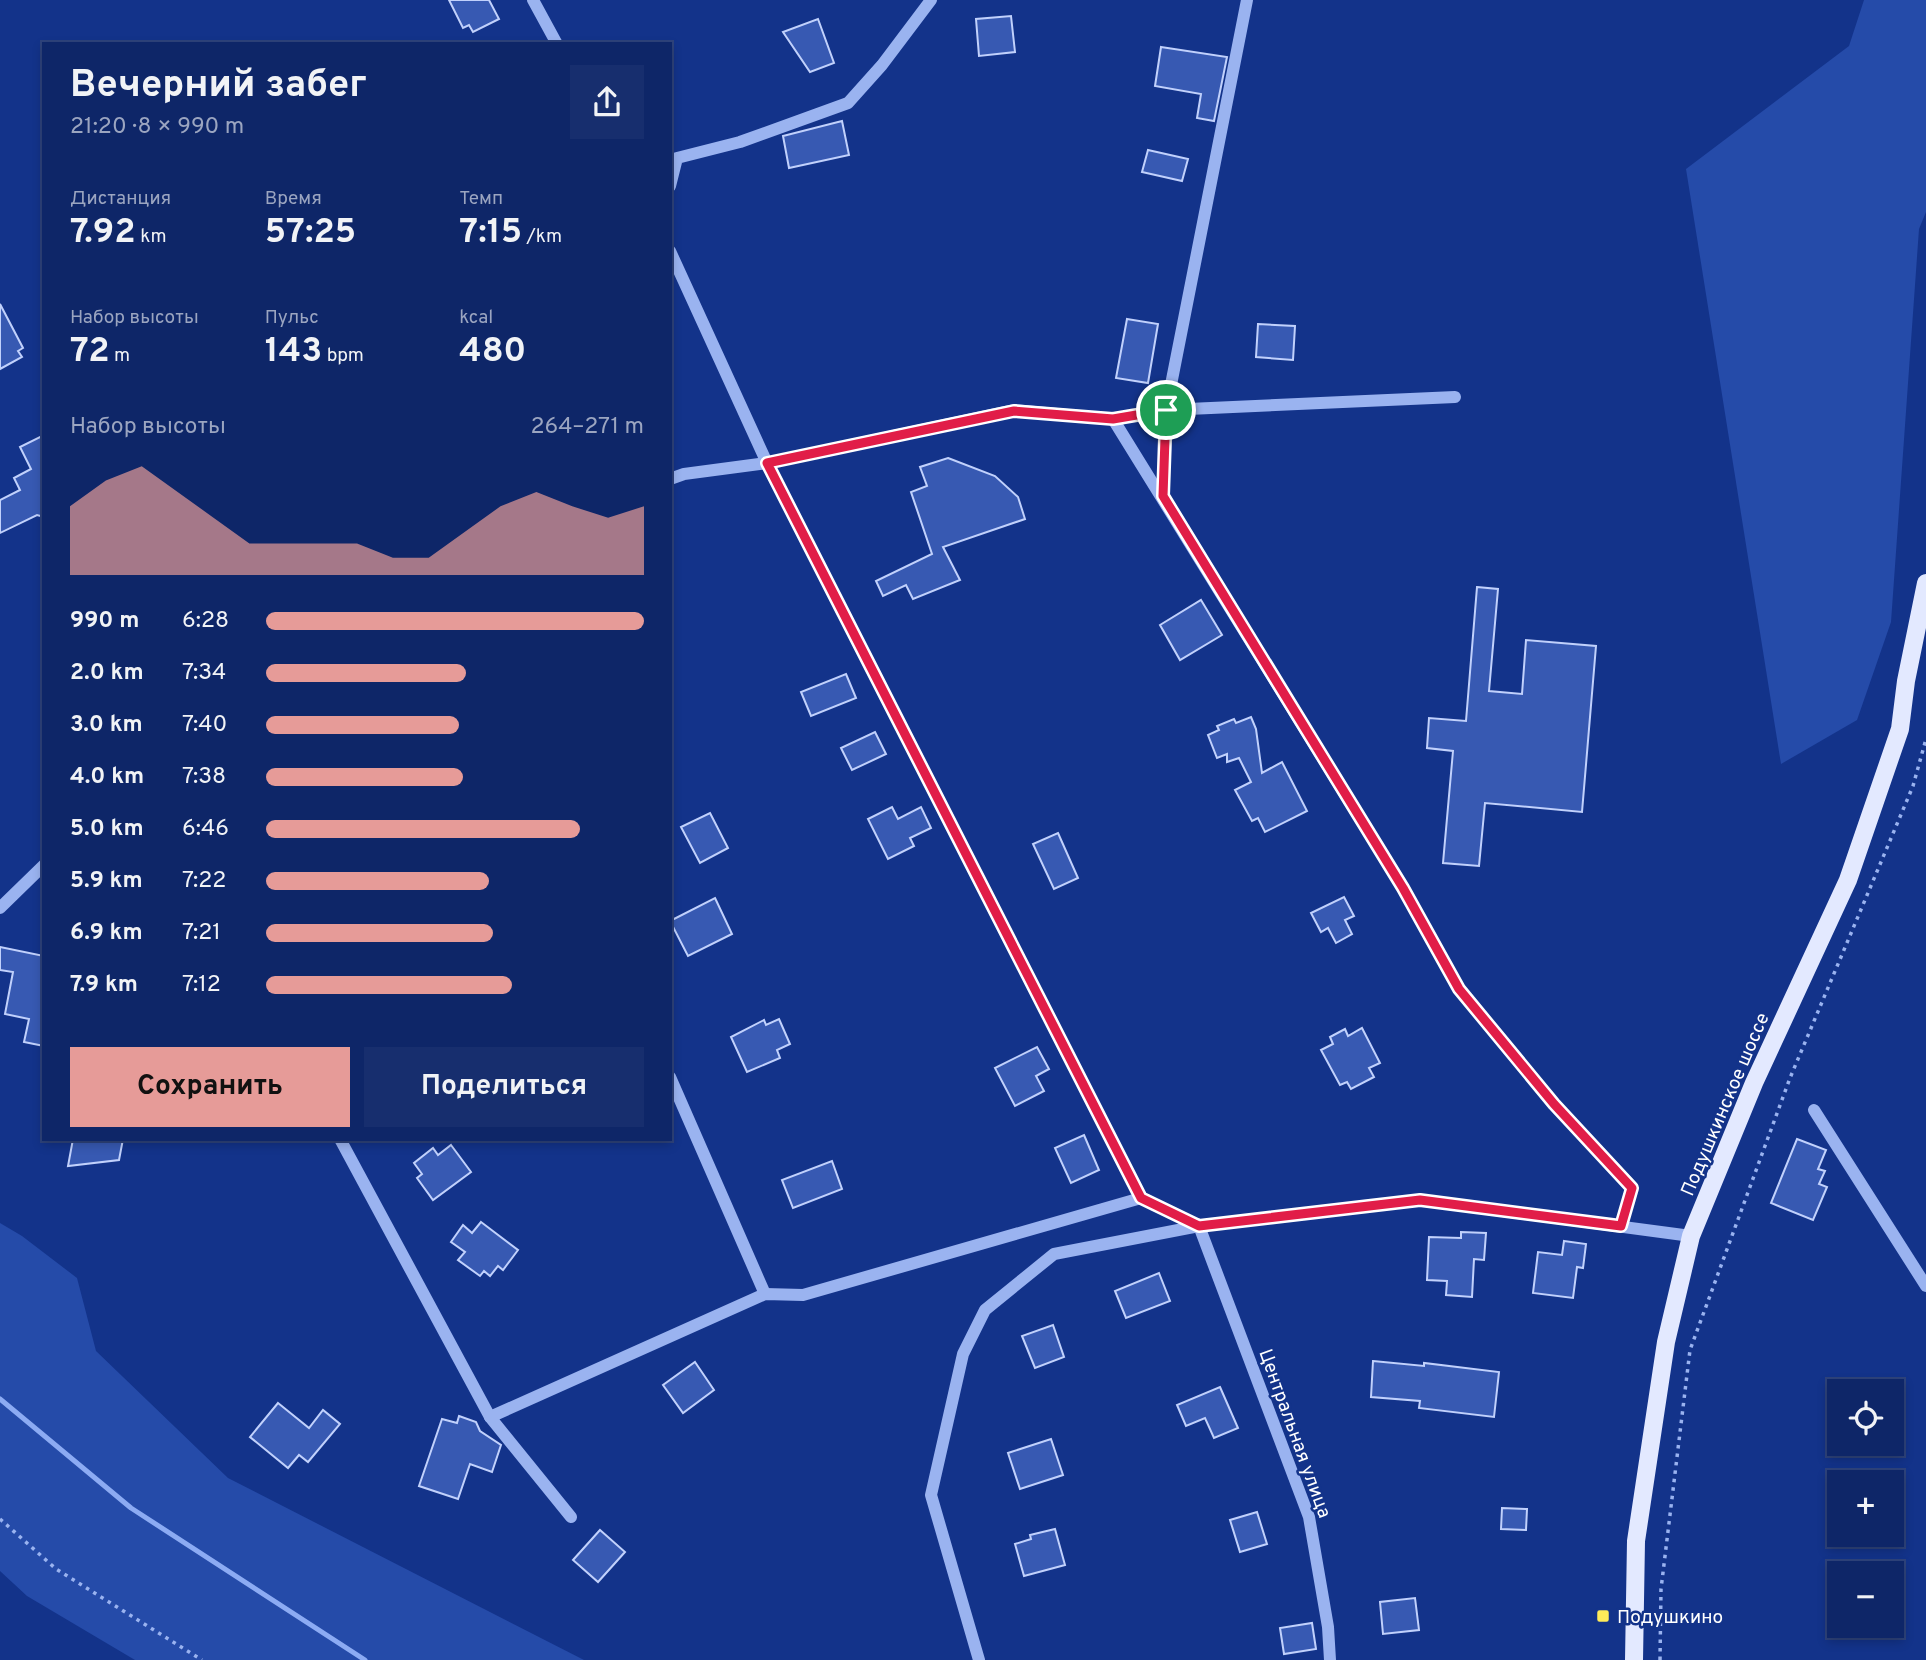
<!DOCTYPE html>
<html lang="ru">
<head>
<meta charset="utf-8">
<style>
	body { margin:0; font-family:Overpass,sans-serif; background:#172e6e; color:#f1f3f6; height:100vh; display:flex; flex-direction:column; font-size:26px; white-space:nowrap }
	* { box-sizing:border-box; margin:0 }
	p { font-size:23px; color:#9ba5c0 }
	.icon { flex:none; width:38px; height:38px; fill:none; stroke:currentColor; stroke-width:2; stroke-linecap:round; stroke-linejoin:round }
	.map { position:relative; flex:1; overflow:hidden }
	.drawer { position:absolute; left:42px; top:42px; width:630px; height:1099px; display:flex; flex-direction:column; background:#0e2668; border-radius:0px; box-shadow:0 4px 10px #0003,0 0 0 2px #2e437c }
	.drawer>* { flex:none }
	.fabs { position:absolute; left:1827px; top:1379px; display:grid; gap:14px }
	.fabs a { display:grid; place-items:center; width:77px; height:77px; border-radius:0px; background:#0e2668; box-shadow:0 4px 10px #0003,0 0 0 2px #2e437c; font-size:35px }
	.pin { position:absolute; display:grid; place-items:center; width:60px; height:60px; color:#fff; margin:-30px; border:4px solid #fff; border-radius:50%; box-shadow:0 2px 7px #0007 }
	.round { display:grid; place-items:center; flex:none; width:74px; height:74px; border-radius:0px; background:#172e6e }
	.head { display:flex; align-items:center; justify-content:space-between; height:119px; padding:0 28px }
	h1 { font-size:38px; font-weight:700; line-height:52px }
	.figures { display:grid; grid-template-columns:repeat(3,1fr); gap:10px; height:119px; padding:7px 28px }
	.figures div { display:grid; align-content:center }
	.figures b { font-size:35px; font-weight:700 }
	.figures small { font-size:19px; font-weight:400 }
	.figures p { font-size:19px }
	.chart { height:196px; padding:14px 28px }
	.chart p { display:flex; justify-content:space-between }
	.chart svg { width:100%; height:126px; margin-top:7px; fill:#e69b98; opacity:.7 }
	.button { display:flex; gap:14px; margin-top:auto; padding:14px 28px }
	.button a { flex:1; height:80px; border-radius:0px; background:#e69b98; color:#111; font-size:28px; font-weight:700; line-height:80px; text-align:center }
	.button a+a { background:#172e6e; color:#f1f3f6 }
	ul { padding:0 28px; list-style:none; font-size:23px }
	li { display:grid; grid-template-columns:112px 84px 1fr; align-items:center; height:52px }
	li i { height:18px; border-radius:9px; background:#e69b98 }
	.map>svg:first-child { display:block }
	.green { fill:#254ba9 }
	.lines { fill:none; stroke-linecap:round; stroke-linejoin:round }
	.stream { stroke:#8cabf3; stroke-width:5 }
	.building { fill:#3759b2; stroke:#c1d1fc; stroke-width:2 }
	.path { stroke:#9ab3f0; stroke-width:3.5; stroke-dasharray:3.5 5; stroke-linecap:butt }
	.minor { stroke:#9ab3f0; stroke-width:12 }
	.major { stroke:#e3e9ff; stroke-width:18 }
	.route-casing { stroke:#fff; stroke-width:14 }
	.route { stroke:#e11d48; stroke-width:9 }
	.poi-dot { fill:#ffeb59; stroke:#13338a; stroke-width:2.5 }
	.labels { text-anchor:middle; stroke-width:5; stroke-linejoin:round; paint-order:stroke }
	.street-label { font-size:19px; fill:#fff; stroke:#13338a }
	.poi-label { font-size:19px; fill:#fff; stroke:#13338a; text-anchor:start }
</style>
</head>
<body>
<div class="map">
<svg width="1926" height="1660" viewBox="0 0 1926 1660">
	<rect width="100%" height="100%" fill="#13338a"/>
	<g class="green">
		<path d="M1864 0H1926V212L1919 229 1891 622 1857 720 1781 764 1686 169 1849 46Z"/>
		<path d="M0 1223 22 1236 77 1278 96 1351 228 1478 584 1660H135L27 1596 0 1571Z"/>
	</g>
	<g class="lines">
		<path class="stream" d="M0 1399 131 1508 365 1660"/>
	</g>
	<g class="building">
		<path d="M449 0H489L499 19 473 32 469 25 463 28Z"/>
		<path d="M1011 16 1015 52 979 56 976 19Z"/>
		<path d="M818 19 834 63 810 72 783 32Z"/>
		<path d="M1161 47 1227 57 1214 121 1197 118 1201 94 1155 86Z"/>
		<path d="M842 121 849 155 789 168 783 136Z"/>
		<path d="M1148 150 1188 159 1182 181 1142 172Z"/>
		<path d="M0 304 23 348 18 351 22 357 0 369Z"/>
		<path d="M1127 319 1158 324 1148 383 1116 378Z"/>
		<path d="M1258 324 1295 326 1293 360 1256 357Z"/>
		<path d="M44 435V517L37 515 0 533V500L20 490 14 478 31 469 20 447Z"/>
		<path d="M948 458 995 476 1018 497 1025 519 943 547 960 580 913 599 906 585 883 596 876 581 932 554 911 492 927 486 920 467Z"/>
		<path d="M1477 587 1498 589 1489 691 1522 694 1526 640 1596 646 1582 812 1485 803 1479 866 1443 863 1453 751 1427 748 1429 718 1466 721Z"/>
		<path d="M1201 600 1222 635 1180 660 1160 625Z"/>
		<path d="M846 674 856 698 811 716 801 692Z"/>
		<path d="M1251 717 1256 729 1262 773 1282 762 1307 811 1265 832 1258 818 1252 821 1235 790 1251 782 1239 758 1227 762V754L1217 758 1208 735 1219 730 1217 726 1234 719 1236 723Z"/>
		<path d="M875 732 886 754 852 770 841 748Z"/>
		<path d="M892 807 898 819 921 807 931 828 910 838 914 846 888 859 868 819Z"/>
		<path d="M710 813 728 848 700 863 681 827Z"/>
		<path d="M1058 833 1078 878 1054 889 1033 844Z"/>
		<path d="M1344 897 1354 916 1345 920 1352 934 1336 943 1328 928 1321 932 1311 913Z"/>
		<path d="M715 898 732 934 688 956 670 921Z"/>
		<path d="M0 947 44 956V1046L24 1042 29 1019 5 1014 13 972 0 970Z"/>
		<path d="M779 1019 790 1044 777 1050 780 1058 747 1072 731 1037 764 1020 766 1025Z"/>
		<path d="M1362 1028 1380 1063 1369 1068 1374 1077 1351 1089 1347 1082 1340 1085 1321 1050 1333 1044 1330 1037 1345 1029 1348 1036Z"/>
		<path d="M1037 1047 1049 1069 1036 1076 1044 1091 1015 1106 995 1068Z"/>
		<path d="M1084 1135 1099 1170 1071 1183 1055 1148Z"/>
		<path d="M73 1139H123L119 1160 68 1166Z"/>
		<path d="M1797 1139 1826 1150 1818 1169 1825 1171 1819 1184 1827 1187 1813 1220 1771 1203Z"/>
		<path d="M451 1145 471 1172 433 1200 417 1178 422 1174 414 1163 433 1148 438 1155Z"/>
		<path d="M832 1161 842 1189 793 1208 782 1180Z"/>
		<path d="M481 1222 518 1250 503 1270 498 1266 490 1276 484 1271 480 1276 458 1260 465 1252 451 1242 463 1225 472 1233Z"/>
		<path d="M1461 1232 1486 1233 1484 1260 1474 1259 1472 1297 1446 1295 1447 1281 1427 1280 1429 1237 1461 1238Z"/>
		<path d="M1564 1241 1586 1244 1583 1268 1577 1267 1573 1298 1533 1293 1538 1252 1562 1255Z"/>
		<path d="M1159 1273 1170 1301 1126 1318 1115 1291Z"/>
		<path d="M1053 1325 1064 1357 1035 1368 1022 1336Z"/>
		<path d="M1373 1361 1424 1366V1363L1499 1372 1494 1417 1419 1408 1420 1401 1371 1397Z"/>
		<path d="M695 1362 714 1390 683 1413 663 1385Z"/>
		<path d="M1220 1387 1238 1428 1214 1438 1205 1418 1186 1426 1177 1405Z"/>
		<path d="M278 1403 309 1428 323 1410 340 1424 308 1462 299 1455 288 1468 250 1437Z"/>
		<path d="M459 1416 476 1422 480 1431 501 1445 492 1472 470 1464 458 1499 419 1486 442 1419 457 1423Z"/>
		<path d="M1051 1439 1063 1475 1020 1489 1008 1453Z"/>
		<path d="M1502 1508 1527 1509 1526 1530 1501 1529Z"/>
		<path d="M1257 1512 1267 1544 1240 1552 1230 1520Z"/>
		<path d="M1055 1529 1065 1565 1024 1576 1015 1544 1031 1539 1030 1535Z"/>
		<path d="M600 1530 625 1552 598 1582 573 1560Z"/>
		<path d="M1415 1598 1419 1630 1383 1634 1380 1602Z"/>
		<path d="M1312 1623 1316 1649 1284 1654 1280 1628Z"/>
	</g>
	<g class="lines">
		<g class="path">
			<path d="M0 1519 56 1569 202 1660"/>
			<path d="M1660 1660 1661 1589 1690 1350 1790 1078 1913 786 1926 739"/>
		</g>
		<g class="minor">
			<path d="M533 0 557 44"/>
			<path d="M670 186 677 158 740 142 848 103 882 65 931 0"/>
			<path d="M670 251 767 463 1141 1198"/>
			<path d="M1113 419 1166 410 1455 397"/>
			<path d="M670 479 684 474 767 463 1014 410 1113 419 1403 888 1459 989 1554 1104 1632 1187 1621 1225"/>
			<path d="M1163 495 1166 410 1247 0"/>
			<path d="M0 908 44 865"/>
			<path d="M670 1077 765 1294"/>
			<path d="M1814 1110 1926 1286"/>
			<path d="M340 1139 490 1417 571 1517"/>
			<path d="M490 1417 765 1294 803 1295 1141 1198 1199 1226 1309 1517 1328 1627 1330 1660"/>
			<path d="M979 1660 931 1495 963 1354 985 1310 1054 1254 1199 1226 1420 1200 1691 1236"/>
		</g>
		<path class="major" d="M1634 1660 1636 1541 1666 1342 1691 1236 1754 1083 1848 880 1900 729 1906 681 1926 583"/>
	</g>
	<g class="lines">
		<g class="route-casing">
			<path id="route" d="M1166 410 1163 496 1403 888 1459 989 1554 1104 1632 1188 1621 1226 1420 1200 1199 1226 1141 1198 767 463 1014 411 1113 419Z"/>
		</g>
		<use href="#route" class="route"/>
	</g>
	<rect class="poi-dot" x="1596" y="1609" width="14" height="14" rx="3.5"/>
	<g class="labels">
		<g class="street-label">
			<text transform="translate(1724 1104) rotate(-67)" y="7">Подушкинское шоссе</text>
			<text transform="translate(1296 1433) rotate(70)" y="7">Центральная улица</text>
		</g>
		<g class="poi-label">
			<text x="1617" y="1623">Подушкино</text>
		</g>
	</g>
</svg>
<div class="fabs">
<a><svg class="icon" aria-label="locate" viewBox="0 0 24 24"><circle cx="12" cy="12" r="6"/><path d="M12 2v4M12 18v4M2 12h4M18 12h4"/></svg></a>
<a>+</a>
<a>−</a>
</div>
<div class="pin" style="left:1166px;top:410px;background:#1e9e55"><svg class="icon" aria-label="arrive" viewBox="0 0 24 24"><path d="M6 21V4h12l-3 4 3 4H6"/></svg></div>
<section class="drawer">
<div class="head"><div><h1>Вечерний забег</h1><p>21:20 · 8 × 990 m</p></div><a class="round"><svg class="icon" aria-label="share" viewBox="0 0 24 24"><path d="M12 15V3M7 8l5-5 5 5M5 13v7h14v-7"/></svg></a></div>
<div class="figures">
<div><p>Дистанция</p><b>7.92<small> km</small></b></div>
<div><p>Время</p><b>57:25</b></div>
<div><p>Темп</p><b>7:15<small> /km</small></b></div>
</div>
<div class="figures">
<div><p>Набор высоты</p><b>72<small> m</small></b></div>
<div><p>Пульс</p><b>143<small> bpm</small></b></div>
<div><p>kcal</p><b>480</b></div>
</div>
<div class="chart"><p><span>Набор высоты</span>264–271 m</p>
<svg viewBox="0 0 160 44" preserveAspectRatio="none"><path d="M0 44V20L10 11L20 6L30 15L40 24L50 33L60 33L70 33L80 33L90 38L100 38L110 29L120 20L130 15L140 20L150 24L160 20V44z"/></svg>
</div>
<ul>
<li><b>990 m</b>6:28<i style="width:100%"></i></li>
<li><b>2.0 km</b>7:34<i style="width:53%"></i></li>
<li><b>3.0 km</b>7:40<i style="width:51%"></i></li>
<li><b>4.0 km</b>7:38<i style="width:52%"></i></li>
<li><b>5.0 km</b>6:46<i style="width:83%"></i></li>
<li><b>5.9 km</b>7:22<i style="width:59%"></i></li>
<li><b>6.9 km</b>7:21<i style="width:60%"></i></li>
<li><b>7.9 km</b>7:12<i style="width:65%"></i></li>
</ul>
<div class="button"><a>Сохранить</a><a>Поделиться</a></div>
</section>
</div>
</body>
</html>
